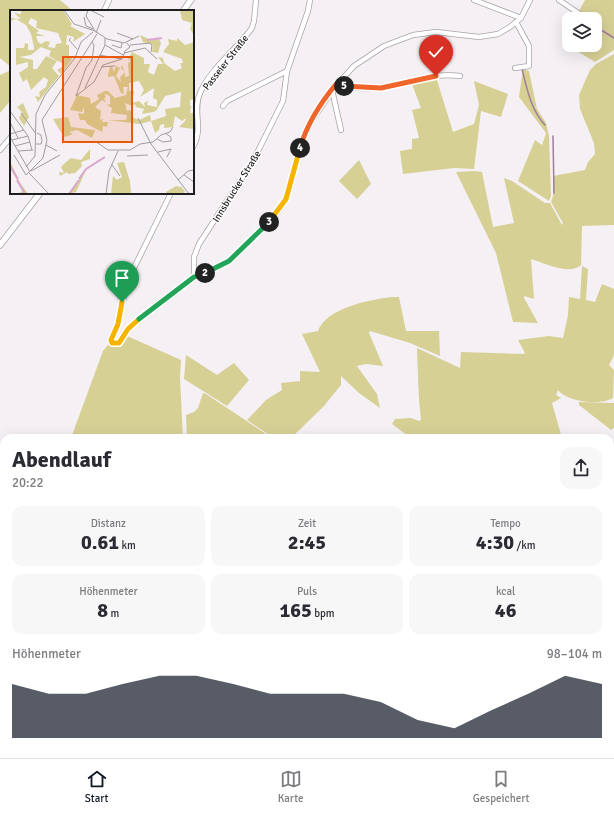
<!DOCTYPE html>
<html lang="de">
<head>
<meta charset="utf-8">
<style>
	body { margin:0; font-family:Signika,sans-serif; background:#f7f7f7; color:#2b2b33; height:100vh; display:flex; flex-direction:column; font-size:15px; white-space:nowrap }
	* { box-sizing:border-box; margin:0 }
	p { font-size:13px; color:#7c7c81 }
	.icon { flex:none; width:22px; height:22px; fill:none; stroke:currentColor; stroke-width:2; stroke-linecap:round; stroke-linejoin:round }
	.map { position:relative; flex:1; overflow:hidden }
	.details { position:absolute; left:0px; top:434px; width:614px; height:324px; display:flex; flex-direction:column; background:#fff; border-radius:12px 12px 0 0; box-shadow:0 4px 16px #0002 }
	.details>* { flex:none }
	.buttons { position:absolute; left:562px; top:12px; display:grid; gap:8px }
	.buttons a { display:grid; place-items:center; width:40px; height:40px; border-radius:8px; background:#fff; box-shadow:0 4px 16px #0002; font-size:20px }
	.pin { position:absolute; display:grid; place-items:center; width:34px; height:34px; color:#fff; margin:-41px -17px; border-radius:50% 50% 50% 0; rotate:-45deg; box-shadow:0 0 4px #0007 }
	.pin .icon { rotate:45deg }
	.km { position:absolute; width:20px; height:20px; margin:-10px; border-radius:50%; background:#222; color:#fff; font-size:11px; line-height:20px; text-align:center }
	.round { display:grid; place-items:center; flex:none; width:42px; height:42px; border-radius:12px; background:#f7f7f7 }
	.head { display:flex; align-items:center; justify-content:space-between; height:68px; padding:0 12px }
	h1 { font-size:22px; font-weight:700; line-height:30px }
	.figures { display:grid; grid-template-columns:repeat(3,1fr); gap:6px; height:68px; padding:4px 12px }
	.figures div { display:grid; align-content:center; border-radius:10px; background:#f7f7f7; text-align:center }
	.figures b { font-size:20px; font-weight:700 }
	.figures small { font-size:11px; font-weight:400 }
	.figures p { font-size:11px }
	.chart { height:112px; padding:8px 12px }
	.chart p { display:flex; justify-content:space-between }
	.chart svg { width:100%; height:72px; margin-top:4px; fill:#111827; opacity:.7 }
	.menu { display:flex; justify-content:space-around; align-items:center; height:56px; border-top:1px solid #e1e1e2; background:#fff; font-size:11px; color:#7c7c81 }
	.menu a { display:grid; justify-items:center; gap:2px }
	.menu .current { color:#111827 }
	.map>svg:first-child { display:block }
	.green { fill:#d7d095 }
	.lines { fill:none; stroke-linecap:round; stroke-linejoin:round }
	.stream { stroke:#a27d9b; stroke-width:1.5 }
	.minor-casing { stroke:#a8a3a7; stroke-width:6 }
	.tertiary-casing { stroke:#a8a3a7; stroke-width:7 }
	.minor { stroke:#fff; stroke-width:4.5 }
	.tertiary { stroke:#fff; stroke-width:5.5 }
	.split-1-casing { stroke:#fff; stroke-width:8 }
	.split-2-casing { stroke:#fff; stroke-width:8 }
	.split-3-casing { stroke:#fff; stroke-width:8 }
	.split-4-casing { stroke:#fff; stroke-width:8 }
	.split-5-casing { stroke:#fff; stroke-width:8 }
	.split-6-casing { stroke:#fff; stroke-width:8 }
	.split-1 { stroke:#f5b400; stroke-width:5 }
	.split-2 { stroke:#22a559; stroke-width:5 }
	.split-3 { stroke:#22a559; stroke-width:5 }
	.split-4 { stroke:#f5b400; stroke-width:5 }
	.split-5 { stroke:#f0652b; stroke-width:5 }
	.split-6 { stroke:#f0652b; stroke-width:5 }
	.labels { text-anchor:middle; stroke-width:3; stroke-linejoin:round; paint-order:stroke }
	.street-label { font-size:10px; fill:#1f1e1f; stroke:#fff }
	.inset-river { fill:none; stroke:#daa6d0; stroke-width:2 }
	.inset-road { fill:none; stroke:#9f9c9f; stroke-width:1 }
	.view { fill:#e8590c; fill-opacity:0.15; stroke:#e8590c; stroke-width:2 }
	.inset-edge { fill:none; stroke:#1f1e1f; stroke-width:2 }
</style>
</head>
<body>
<div class="map">
<svg width="614" height="758" viewBox="0 0 614 758">
	<rect width="100%" height="100%" fill="#f5f0f4"/>
	<g class="green">
		<path d="M0 0H60L73 11H11V67L0 58Z"/>
		<path d="M585 0H614V50L595 62 577 51 578 49 595 45V40L601 28 595 23V19H590L579 11Z"/>
		<path d="M614 54V225L582 226 581 265C570 276 544 263 531 259L534 299 524 296V298L538 323 513 322 496 253 456 172 474 171 482 172 493 227 514 223 504 178 512 181 545 203H550L562 225 563 223 551 202 553 196V176L585 170 588 162 595 154 594 143 580 109 579 95 590 70 596 64Z"/>
		<path d="M523 69 529 71 537 109 546 123 549 136 551 196 549 201 518 181 535 140 542 145 546 133 519 97Z"/>
		<path d="M11 70V100L0 113V75Z"/>
		<path d="M437 80 453 132 474 124 479 105 474 81 508 94 501 117 481 111 474 169 454 168 403 174 400 151 412 149V139L419 138 412 110 421 108 412 84Z"/>
		<path d="M359 160 371 184 357 199 339 181Z"/>
		<path d="M582 266 588 269 586 300 595 302 602 284 614 289V355L609 365 614 370 613 398C600 406 567 402 558 390L556 395 561 398 552 403 562 438H411L392 424 395 419 411 418 419 421 421 420C418 396 418 372 417 348L460 368 461 352 523 354 525 353 518 340 549 336 563 338 568 315 569 297 580 299Z"/>
		<path d="M393 297H399L406 331H439L440 356 410 343 370 331 369 333 383 366 366 364 357 366 377 394 380 408 359 393 341 376V385L324 406 291 438H274L247 420 266 400 282 390 281 383 300 381V371L320 372 302 334 318 331C326 308 371 299 393 297Z"/>
		<path d="M125 335 181 360 180 378 183 438H71L103 351 108 345H118Z"/>
		<path d="M186 355 217 375 234 363 249 380 227 406 184 379Z"/>
		<path d="M203 393 206 394 272 438H187L186 415 194 412 198 408Z"/>
		<path d="M579 402 614 403V428L611 430 579 405Z"/>
		<path d="M610 533 614 534V581L610 580Z"/>
		<path d="M0 542 4 543V696L0 693Z"/>
	</g>
	<g class="lines">
		<g class="stream">
			<path d="M595 26 614 38"/>
			<path d="M522 69C527 89 531 110 545 125"/>
			<path d="M553 136 554 193"/>
		</g>
		<g class="minor-casing">
			<g id="minor">
				<path d="M474 0 521 18"/>
				<path d="M559 0 584 17"/>
				<path d="M104 11 109 0"/>
				<path d="M515 68 529 66V46L516 22"/>
				<path d="M337 83C379 100 420 70 460 76"/>
				<path d="M332 90 341 130"/>
				<path d="M223 106 227 101 287 71"/>
				<path d="M193 147C204 128 192 112 200 93 211 68 236 50 252 28L254 21 256 0"/>
				<path d="M0 150 11 137"/>
				<path d="M171 193 127 282 119 321 111 340 112 343H119L129 328 157 304 194 277 229 261 275 216 282 206 289 190 301 145 311 122 333 89 354 66 384 46 413 35 436 32 479 37 498 34 510 27 521 18 530 0"/>
				<path d="M194 277V257L199 244 253 161 283 101 287 71 308 11 310 0"/>
				<path d="M289 754 293 758"/>
			</g>
		</g>
		<g class="tertiary-casing">
			<g id="tertiary">
				<path d="M183 11 191 0"/>
				<path d="M0 245 40 193"/>
			</g>
		</g>
		<use href="#minor" class="minor"/>
		<use href="#tertiary" class="tertiary"/>
	</g>
	<g class="lines">
		<g class="split-1-casing">
			<path id="split-1" d="M122 302 118 324 111 340 112 343H119L128 329 139 319"/>
		</g>
		<g class="split-2-casing">
			<path id="split-2" d="M139 319 194 277 205 273"/>
		</g>
		<g class="split-3-casing">
			<path id="split-3" d="M205 273 229 261 269 222"/>
		</g>
		<g class="split-4-casing">
			<path id="split-4" d="M269 222 286 199 300 148"/>
		</g>
		<g class="split-5-casing">
			<path id="split-5" d="M300 148C307 124 321 102 337 83L344 86"/>
		</g>
		<g class="split-6-casing">
			<path id="split-6" d="M344 86 381 88 436 76"/>
		</g>
		<use href="#split-1" class="split-1"/>
		<use href="#split-2" class="split-2"/>
		<use href="#split-3" class="split-3"/>
		<use href="#split-4" class="split-4"/>
		<use href="#split-5" class="split-5"/>
		<use href="#split-6" class="split-6"/>
	</g>
	<g class="labels">
		<g class="street-label">
			<text transform="translate(225 62) rotate(-52)" y="4">Passeier Straße</text>
			<text transform="translate(236 186) rotate(-58)" y="4">Innsbrucker Straße</text>
		</g>
	</g>
	<g transform="translate(10 10)">
		<rect width="184" height="184" fill="#f5f0f4"/>
		<path d="M7 0H53L62 14 60 16 75 24 63 32 64 27 57 25 56 35H59V45L62 49 51 64 47 60 55 55 39 46 41 41 31 37 21 45 9 47 23 50V59H27L36 46 47 51 42 58 49 66 28 92 25 86 30 87 29 82 36 77 38 70 34 67 21 80 17 69 13 72 9 63 18 57V52L6 55V38H14L15 33 18 34V40H24V37L21 24 16 15 6 9 0 11V8L11 9 4 3 11 4V1ZM21 8 27 11 26 18 48 23 52 33 46 34 45 38 38 37 40 32 36 31 31 34 28 32 26 26H35L26 23 29 21 18 13ZM170 0H184V25L180 19 182 13 172 10ZM130 25 141 30 149 29 151 33 148 43 142 42 143 35 133 32ZM167 28 175 35 184 32V89L180 90V96L184 97H181L180 103H184V119L169 117 175 111 176 108 172 111 165 106 163 117 154 118V114L150 115 149 120 145 123 141 111 130 114 98 110H116L117 105 101 103 102 98 97 95 100 94V86L95 84 96 88H94L96 93 92 90 85 97 91 101 90 110 93 109 92 112H98L97 117 93 116 92 122 77 114 75 110H70L68 103 74 104V97L72 102 60 100 67 85 80 88 81 94 89 89 87 85 95 81H98L105 88 116 85 118 77H113L114 84 111 83 104 66 98 67V64L100 57 102 56 104 62 106 56 110 58 106 66 111 72 110 67 115 62 111 58 112 55 115 63V67L119 66 118 53 121 51 118 49 122 42 134 48V54H140L138 62 144 65 148 54H153L148 47 153 48 154 53 165 61 172 58 170 53H173L172 49 153 42 159 34 158 29 167 31ZM129 71 134 80 130 87 144 78 143 88 147 90V97L137 95 138 91 134 93 135 97 129 91 122 93 124 81H119V73ZM171 82 170 97 155 99 156 106 141 111 140 105 129 110 121 107 123 105 120 100 117 101 115 93 122 96 125 94 126 97 134 99 132 104 143 102 146 101 155 86ZM13 93 19 107 14 116 9 108 12 102 7 97ZM58 107 61 117 85 120 82 128 67 120 59 122 63 124 55 127 52 124 43 109ZM80 139V149L71 152 72 156 65 163 58 164 57 162 50 166 49 162 54 163 51 157 55 153 61 148 71 150ZM0 151 9 171 18 184H7L13 181 0 158ZM114 152 120 171 121 183 101 184 103 166 107 170 112 167 107 153ZM77 158 66 182 57 184 62 180ZM166 176 171 177 175 181 173 184H157L156 182Z" fill="#d7d095" fill-rule="evenodd"/>
		<path class="inset-river" d="M137 30 152 28M0 156 8 169M69 169 76 159 95 147M7 170 15 184M59 184 69 170"/>
		<path class="inset-road" d="M54 0 64 14 85 21 97 29 114 33 129 26M78 0 76 6 85 21M80 0 94 7M74 7 76 16 83 19M86 23 91 10M107 23 123 29M61 28 59 30 67 39M82 32 84 35 82 50 76 58 66 86 84 72 93 55 112 49 115 41 120 37 117 33M95 35 113 45M102 35 111 38 112 33M120 35 140 33 142 35 141 42M114 43 135 38 147 49M89 45 112 49M91 57 105 56M75 78 95 35V28M0 101 18 126 22 140M11 103 26 124M128 108 141 134 179 184M0 112 8 128M0 124 14 120M0 127 20 162M147 129 153 132 161 131V127L155 123M2 130 18 126M85 131 98 140H120L130 134 143 132 151 125 160 122 163 117M26 134H31L32 131 31 125 27 123M36 135 47 141M5 136 20 132M8 141 23 140M148 142 161 139 157 147M4 145 16 165 33 148 37 130 32 110 87 24M117 146 138 145M102 155 110 166M16 157 25 146 26 104 35 85 65 48 71 32 83 22M21 161 50 145M19 163 39 184M174 165 184 172M168 170 178 161 184 160M96 184 99 161 108 141"/>
		<path class="view" d="M53 47H122V132H53Z"/>
		<rect width="184" height="184" class="inset-edge"/>
	</g>
</svg>
<div class="buttons">
<a><svg class="icon" aria-label="layers" viewBox="0 0 24 24"><path d="M12 4l9 5-9 5-9-5zM3 14l9 5 9-5"/></svg></a>
</div>
<div class="pin" style="left:122px;top:302px;background:#1e9e55"><svg class="icon" aria-label="arrive" viewBox="0 0 24 24"><path d="M6 21V4h12l-3 4 3 4H6"/></svg></div>
<div class="pin" style="left:436px;top:76px;background:#d93025"><svg class="icon" aria-label="check" viewBox="0 0 24 24"><path d="M5 12l5 5 9-10"/></svg></div>
<b class="km" style="left:205px;top:273px">2</b>
<b class="km" style="left:269px;top:222px">3</b>
<b class="km" style="left:300px;top:148px">4</b>
<b class="km" style="left:344px;top:86px">5</b>
<section class="details">
<div class="head"><div><h1>Abendlauf</h1><p>20:22</p></div><a class="round"><svg class="icon" aria-label="share" viewBox="0 0 24 24"><path d="M12 15V3M7 8l5-5 5 5M5 13v7h14v-7"/></svg></a></div>
<div class="figures">
<div><p>Distanz</p><b>0.61<small> km</small></b></div>
<div><p>Zeit</p><b>2:45</b></div>
<div><p>Tempo</p><b>4:30<small> /km</small></b></div>
</div>
<div class="figures">
<div><p>Höhenmeter</p><b>8<small> m</small></b></div>
<div><p>Puls</p><b>165<small> bpm</small></b></div>
<div><p>kcal</p><b>46</b></div>
</div>
<div class="chart"><p><span>Höhenmeter</span>98–104 m</p>
<svg viewBox="0 0 160 44" preserveAspectRatio="none"><path d="M0 44V11L10 17L20 17L30 11L40 6L50 6L60 11L70 17L80 17L90 17L100 22L110 33L120 38L130 27L140 17L150 6L160 11V44z"/></svg>
</div>
</section>
</div>
<nav class="menu">
<a class="current"><svg class="icon" aria-label="home" viewBox="0 0 24 24"><path d="M3 11l9-7 9 7M6 9v11h12V9"/></svg>Start</a>
<a><svg class="icon" aria-label="map" viewBox="0 0 24 24"><path d="M3 6l6-2 6 2 6-2v14l-6 2-6-2-6 2zM9 4v14M15 6v14"/></svg>Karte</a>
<a><svg class="icon" aria-label="saved" viewBox="0 0 24 24"><path d="M7 4h10v16l-5-4-5 4z"/></svg>Gespeichert</a>
</nav>
</body>
</html>
